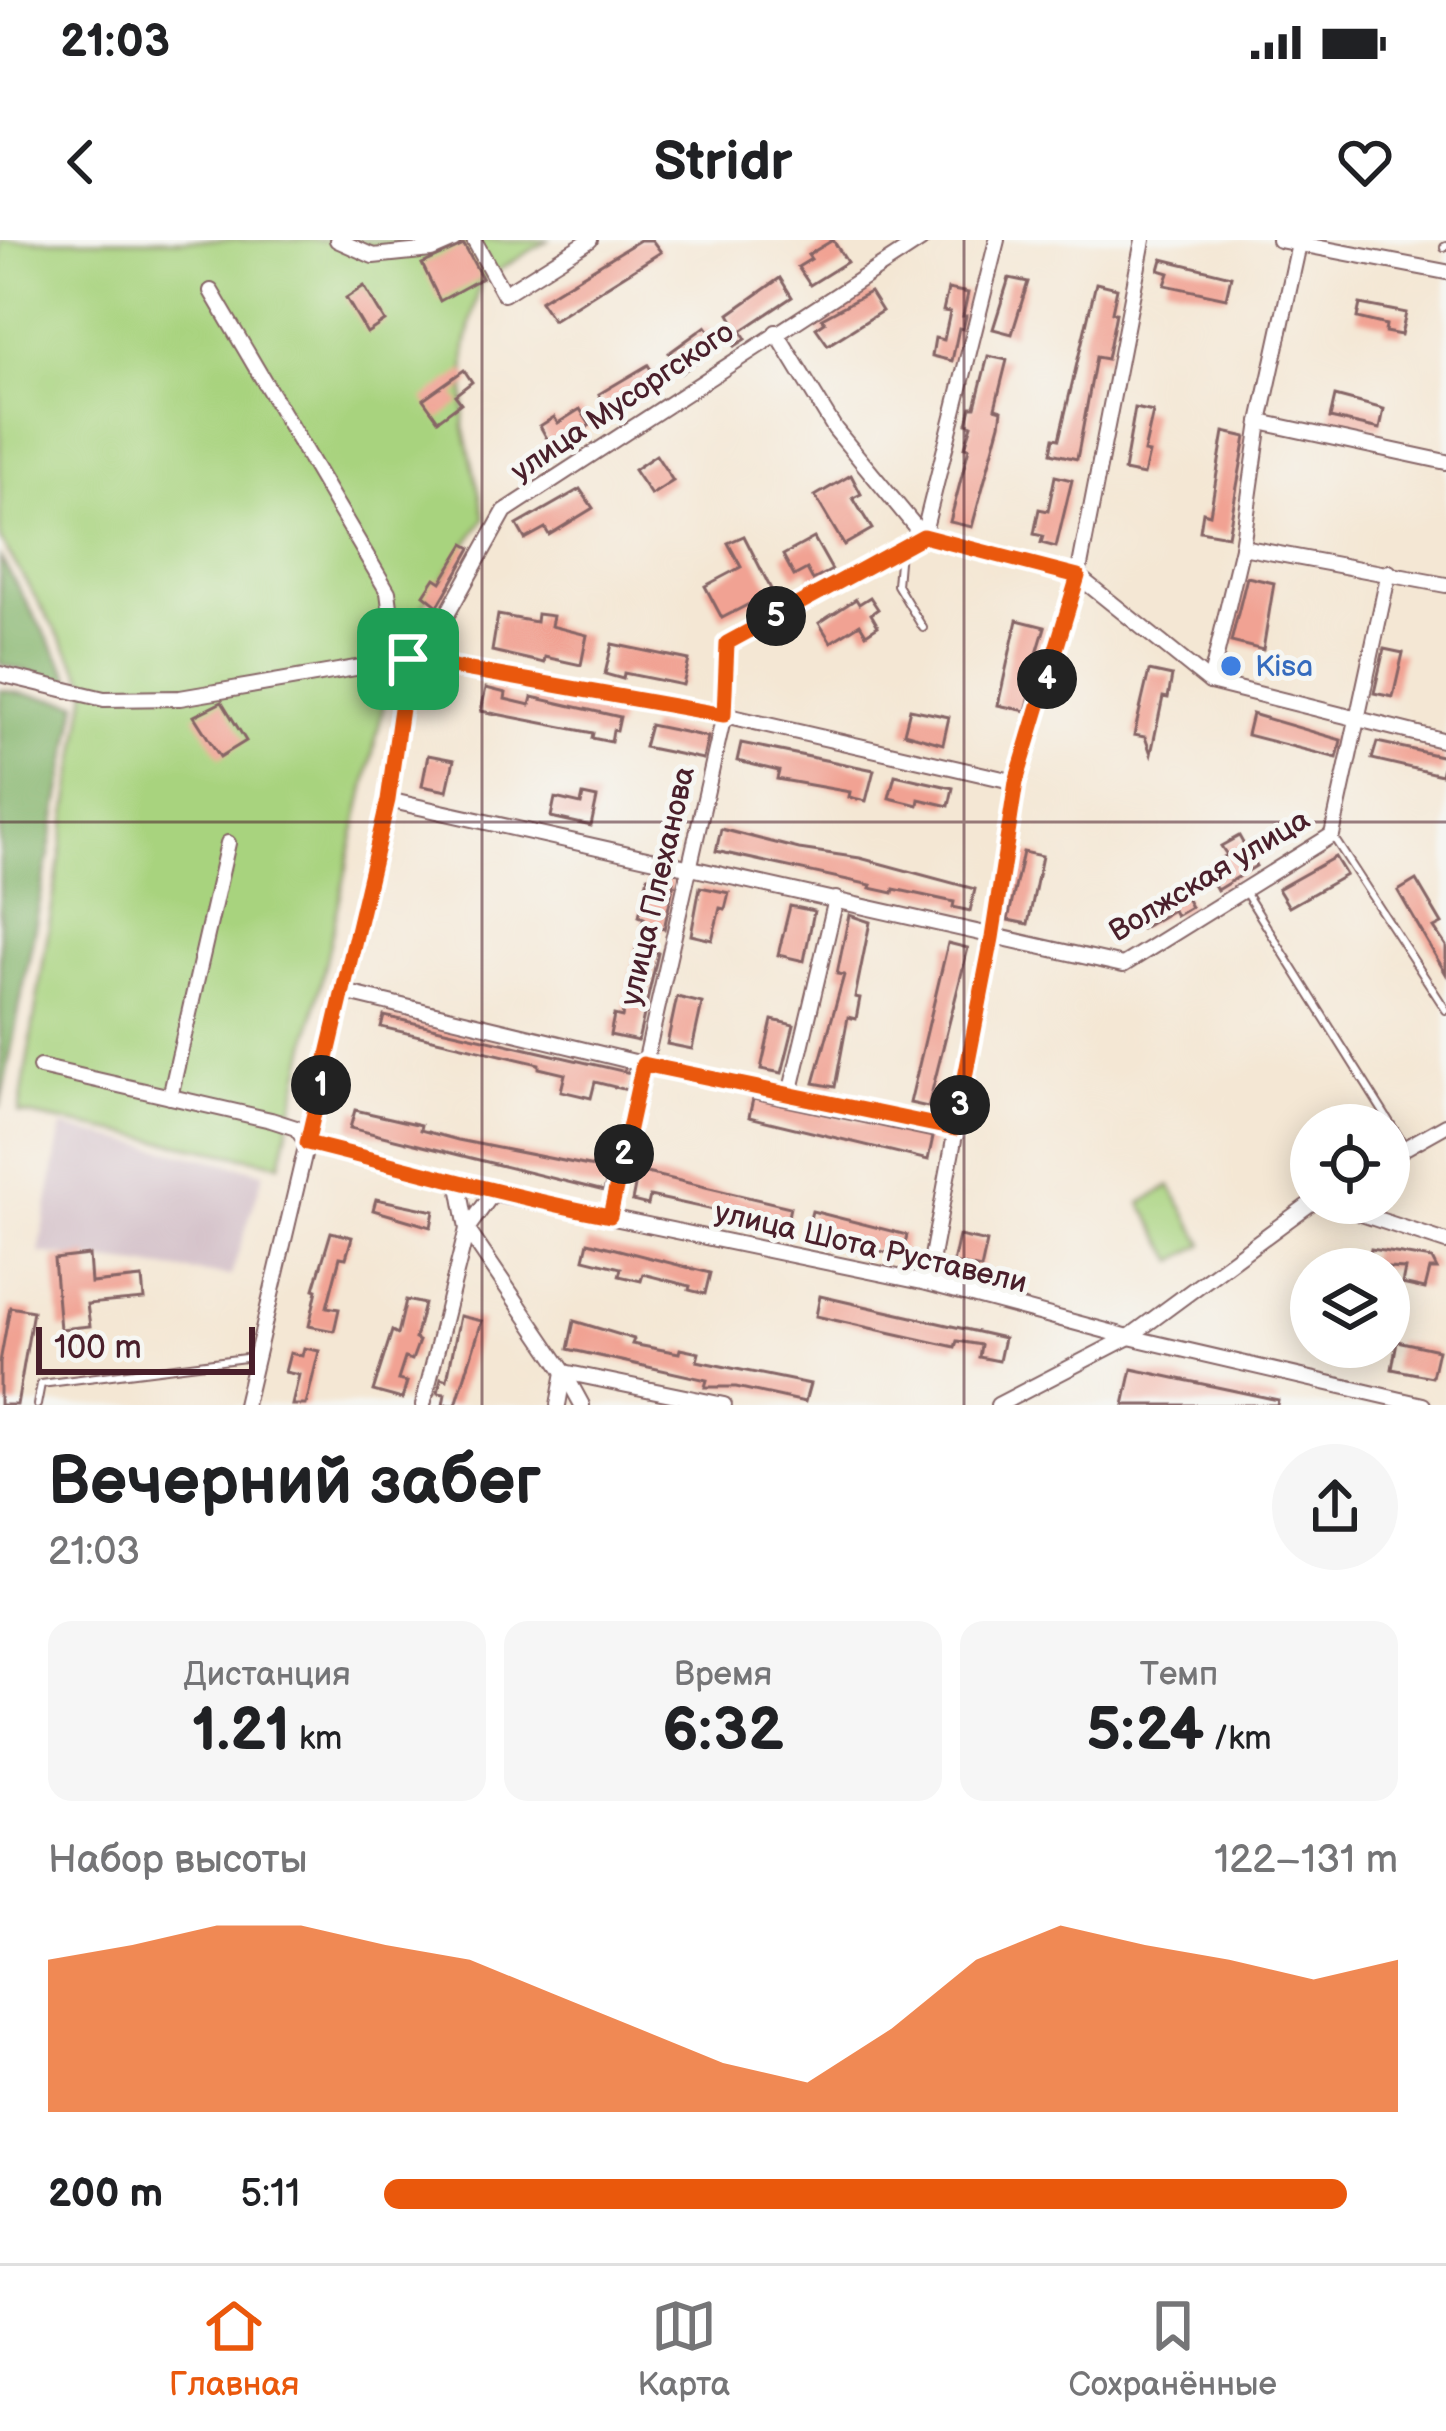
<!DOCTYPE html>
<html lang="ru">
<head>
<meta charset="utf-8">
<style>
	body { margin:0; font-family:"Balsamiq Sans",sans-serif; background:#f6f6f6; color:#202124; height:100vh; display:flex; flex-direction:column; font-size:45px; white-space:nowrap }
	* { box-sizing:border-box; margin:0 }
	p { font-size:39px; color:#757577 }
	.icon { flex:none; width:66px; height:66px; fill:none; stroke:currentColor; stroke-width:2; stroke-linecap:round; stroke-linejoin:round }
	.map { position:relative; height:1165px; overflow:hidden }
	.sheet { display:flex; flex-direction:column; background:#fff; flex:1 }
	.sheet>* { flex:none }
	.tools { position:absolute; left:1290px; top:864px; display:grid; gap:24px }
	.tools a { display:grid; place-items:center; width:120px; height:120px; border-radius:50%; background:#fff; box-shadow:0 6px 30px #0003; font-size:60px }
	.scale { position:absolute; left:36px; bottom:30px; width:219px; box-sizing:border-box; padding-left:12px; border:6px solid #4a1f2b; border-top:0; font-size:33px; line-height:42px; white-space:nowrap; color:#4a1f2b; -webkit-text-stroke:9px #f6f6f2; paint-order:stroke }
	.pin { position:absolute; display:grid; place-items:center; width:102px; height:102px; color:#fff; margin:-51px; border-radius:24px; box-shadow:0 6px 18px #0006 }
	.km { position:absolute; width:60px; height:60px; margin:-30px; border-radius:50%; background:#222; color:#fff; font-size:33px; line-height:60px; text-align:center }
	.round { display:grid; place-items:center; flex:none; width:126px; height:126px; border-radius:63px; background:#f6f6f6 }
	.summary { display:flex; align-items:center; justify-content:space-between; height:204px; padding:0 48px }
	h1 { font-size:66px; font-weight:700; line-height:90px }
	.stats { display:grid; grid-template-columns:repeat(3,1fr); gap:18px; height:204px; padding:12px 48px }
	.stats div { display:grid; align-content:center; border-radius:24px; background:#f6f6f6; text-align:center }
	.stats b { font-size:60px; font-weight:700 }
	.stats small { font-size:33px; font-weight:400 }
	.stats p { font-size:33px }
	.chart { height:336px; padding:24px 48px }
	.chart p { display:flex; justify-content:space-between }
	.chart svg { width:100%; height:216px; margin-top:12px; fill:#ea580c; opacity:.7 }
	ul { padding:0 48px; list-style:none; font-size:39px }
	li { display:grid; grid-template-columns:192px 144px 1fr; align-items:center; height:90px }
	li i { height:30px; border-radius:15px; background:#ea580c }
	.status { display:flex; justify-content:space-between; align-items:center; height:84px; padding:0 60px; background:#fff; direction:ltr }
	.status svg { height:33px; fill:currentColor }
	header { display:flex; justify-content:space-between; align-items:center; height:156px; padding:0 48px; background:#fff; font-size:54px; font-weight:700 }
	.tabs { display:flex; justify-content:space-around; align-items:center; height:168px; border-top:3px solid #e0e0e0; background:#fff; font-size:33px; color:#757577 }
	.tabs a { display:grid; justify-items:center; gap:6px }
	.tabs .selected { color:#ea580c }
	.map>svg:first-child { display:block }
	.industrial { fill:#d2bdc6 }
	.green { fill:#a8d37e; stroke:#797954; stroke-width:3 }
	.forest { fill:#86b56d; stroke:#686a4c; stroke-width:3 }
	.building { fill:#f1a293 }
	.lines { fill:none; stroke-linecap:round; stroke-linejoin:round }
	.lane-casing { stroke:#866566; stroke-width:10 }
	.street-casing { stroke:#866566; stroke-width:18 }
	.lane { stroke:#fff; stroke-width:6 }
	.street { stroke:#fff; stroke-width:14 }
	.route-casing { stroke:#fff; stroke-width:24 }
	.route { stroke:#ea580c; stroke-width:15 }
	.grid { fill:none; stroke:#4a1f2b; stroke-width:3; stroke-opacity:0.55 }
	.shop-dot { fill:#3f7fe0; stroke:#f6f6f2; stroke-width:4.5 }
	.labels { text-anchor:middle; stroke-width:10; stroke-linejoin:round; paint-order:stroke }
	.street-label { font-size:30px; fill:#4a1f2b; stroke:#f6f6f2 }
	.shop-label { font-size:30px; fill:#366cbe; stroke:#f6f6f2; text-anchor:start }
</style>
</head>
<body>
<div class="status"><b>21:03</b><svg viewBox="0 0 49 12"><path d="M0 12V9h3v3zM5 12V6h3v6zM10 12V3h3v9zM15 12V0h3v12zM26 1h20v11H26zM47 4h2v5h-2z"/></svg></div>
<header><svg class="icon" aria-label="back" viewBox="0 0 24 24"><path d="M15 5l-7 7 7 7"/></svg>Stridr<svg class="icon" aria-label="heart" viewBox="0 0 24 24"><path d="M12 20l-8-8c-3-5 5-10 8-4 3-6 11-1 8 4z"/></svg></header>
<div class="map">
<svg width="1446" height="1165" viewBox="0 0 1446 1165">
	<rect width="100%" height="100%" fill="#f6f6f2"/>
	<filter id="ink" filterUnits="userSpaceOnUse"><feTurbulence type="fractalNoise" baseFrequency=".00833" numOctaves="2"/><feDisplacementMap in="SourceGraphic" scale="24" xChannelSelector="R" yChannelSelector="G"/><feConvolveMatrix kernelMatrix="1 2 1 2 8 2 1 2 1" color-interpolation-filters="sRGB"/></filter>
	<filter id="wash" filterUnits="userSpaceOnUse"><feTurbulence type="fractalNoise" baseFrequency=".004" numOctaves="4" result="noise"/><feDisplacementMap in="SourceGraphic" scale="48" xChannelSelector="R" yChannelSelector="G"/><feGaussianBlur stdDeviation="2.7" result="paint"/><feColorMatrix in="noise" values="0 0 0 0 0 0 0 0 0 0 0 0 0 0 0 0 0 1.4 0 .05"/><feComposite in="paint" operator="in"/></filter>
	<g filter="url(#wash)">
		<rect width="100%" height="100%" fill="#f4e7d4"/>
		<path class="industrial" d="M62 887 264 932 231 1036 39 1013Z"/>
		<g class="green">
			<path d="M0 0H548L480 42 466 106 464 187 485 278 398 401 280 924 19 873 88 444 0 299Z"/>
			<path d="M1170 946 1204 1004 1175 1021 1141 963Z"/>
		</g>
		<g class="forest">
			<path d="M0 317 75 445 0 424Z"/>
			<path d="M0 450 78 463 0 868Z"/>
		</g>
		<g id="blocks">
			<g class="building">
				<path d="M640 0H652L661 12 553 80 540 61Z"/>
				<path d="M833 0 847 22 810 45 798 27 811 19 808 15Z"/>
				<path d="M464 5 482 38 440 61 422 24Z"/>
				<path d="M1162 19 1231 36 1226 58 1165 45 1169 33 1159 30Z"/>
				<path d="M780 38 792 57 741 91 746 99 735 106 729 98 681 133 669 113 706 86 713 96 733 81 729 74Z"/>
				<path d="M1009 38 1028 42 1012 94 993 89Z"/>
				<path d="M1096 43 1117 48 1112 72 1116 73 1107 119 1096 117 1077 219 1051 213 1054 198 1059 199Z"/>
				<path d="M364 46 385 81 367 93 346 58Z"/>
				<path d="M948 49 968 53 963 76H966L963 89 959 88 952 121 932 116 935 98 944 100 950 72 943 71Z"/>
				<path d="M870 52 882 71 828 105 816 88 825 82 822 78Z"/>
				<path d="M1360 64 1406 73 1401 95 1385 92 1386 85 1357 78Z"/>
				<path d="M988 116 1007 120 995 168 1002 170 1000 184 972 287 950 282 969 208 965 207 972 185 967 183 971 167H975Z"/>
				<path d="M648 125 659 142 618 170 612 161 605 165 599 154Z"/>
				<path d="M464 130 472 142 455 155 461 163 438 180 423 159Z"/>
				<path d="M1335 156 1384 169 1380 189 1330 178Z"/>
				<path d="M1135 168 1153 172 1144 212 1149 213 1144 235 1124 231Z"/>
				<path d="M580 169 590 185 554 211 540 186 554 177 558 183Z"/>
				<path d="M1224 192 1246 197 1228 296 1200 291 1203 272 1210 274Z"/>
				<path d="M656 215 673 241 651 255 634 230Z"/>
				<path d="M851 235 861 254 853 258 872 289 844 305 815 256Z"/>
				<path d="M1055 236 1072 240 1056 307 1041 303 1043 296 1034 294 1039 269 1048 271Z"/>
				<path d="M580 249 593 268 549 295 545 288 525 299 517 285Z"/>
				<path d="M744 296 775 357 760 364 757 360 722 378 705 346 741 327 728 303Z"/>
				<path d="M814 298 832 330 813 340 807 329 794 336 783 315Z"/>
				<path d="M464 304 471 308 438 366 424 355 435 338 441 342Z"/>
				<path d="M1247 337 1274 343 1263 410 1231 402Z"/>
				<path d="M870 357 878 369 871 374 878 386 866 394 860 384 831 402 819 383 856 359 859 364Z"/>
				<path d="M537 374 553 376 551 386 587 395 581 425 545 417 544 423 492 411 498 375 536 382Z"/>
				<path d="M1017 380 1045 387 1026 450 1031 452 1026 471 998 465Z"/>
				<path d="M612 404 689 420 683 445 624 433 623 439 605 434Z"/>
				<path d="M1384 409 1403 413 1393 457 1374 453Z"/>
				<path d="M1149 431 1172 436 1168 458 1163 457 1151 514 1145 497 1134 495Z"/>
				<path d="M486 448 506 453 505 459 530 465 532 457 620 477 617 491 613 490 611 502 592 498 593 493 481 471Z"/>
				<path d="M222 462 246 501 220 517 194 476Z"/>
				<path d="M910 469 949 477 943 504 904 493Z"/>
				<path d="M1252 474 1341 500 1337 518 1247 495Z"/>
				<path d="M650 485 708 497 703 519 644 507Z"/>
				<path d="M1377 502 1445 517 1441 535 1372 519Z"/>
				<path d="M741 503 874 530 866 561 849 557 850 552 777 539 779 531 737 521Z"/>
				<path d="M428 515 454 520 447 551 422 546Z"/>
				<path d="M895 535 953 548 949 566 919 559 918 565 889 558Z"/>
				<path d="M583 555 597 558 591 586 551 577 555 558 581 564Z"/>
				<path d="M721 589 799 609 860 618 975 649 970 671 953 667 954 662 894 649 893 653 870 648 871 645 716 611Z"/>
				<path d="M1239 596 1256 626 1217 650 1205 628 1227 615 1221 606Z"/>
				<path d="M1023 612 1042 616 1028 684 1008 680Z"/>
				<path d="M1335 617 1346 635 1289 667 1278 649Z"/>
				<path d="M648 636 674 642 664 689 642 684 644 678 639 676Z"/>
				<path d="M1416 640 1442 684 1434 688 1446 706V734L1398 651Z"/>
				<path d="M1177 642 1191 667 1176 676 1173 670 1141 689 1131 672Z"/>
				<path d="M700 647 729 653 725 669 720 668 712 700 691 695Z"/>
				<path d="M790 666 814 671 804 721 778 715Z"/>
				<path d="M849 675 870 682 855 757 860 758 856 779 848 777 835 847 814 843 844 735 837 734Z"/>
				<path d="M948 703 968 708 928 867 910 863Z"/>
				<path d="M637 705 658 713 638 801 610 795 614 775 622 777Z"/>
				<path d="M677 757 702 763 692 809 667 804Z"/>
				<path d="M384 776 631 833 627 850 595 842 591 858 561 851 565 834 539 828V824L381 787Z"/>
				<path d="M772 780 794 785 782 833 761 829Z"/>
				<path d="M753 859 933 897 928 920 749 877Z"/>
				<path d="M355 870 421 885 420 890 458 900 609 930 604 951 350 888Z"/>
				<path d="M638 931 790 967 786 986 650 956 648 965 632 961Z"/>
				<path d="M376 959 434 971 431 987 373 970Z"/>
				<path d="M812 971 907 995 902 1016 806 994Z"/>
				<path d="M331 992 352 997 346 1018 340 1017 327 1067 339 1069 334 1091 309 1086 317 1050 314 1049Z"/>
				<path d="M959 996 987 1002 981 1029 953 1023Z"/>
				<path d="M588 1002 710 1033 705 1054 689 1050 690 1046 643 1034 641 1041 619 1036 621 1028 584 1019Z"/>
				<path d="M1371 1009 1432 1019 1437 1029H1430L1425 1049 1402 1044 1405 1029 1367 1027Z"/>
				<path d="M89 1015 91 1043 142 1038 144 1059 87 1064 90 1086 60 1089 54 1019Z"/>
				<path d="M820 1056 1004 1098 999 1121 979 1117 981 1105 957 1101 955 1107 816 1076Z"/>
				<path d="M406 1060 424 1064 415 1099 419 1101 412 1120 405 1118 398 1140 407 1142 402 1159 373 1151 392 1091 398 1094Z"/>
				<path d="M10 1067 33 1071 17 1165H0V1122Z"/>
				<path d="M460 1076 482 1081 456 1165H443L445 1154 438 1153 441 1138 447 1140Z"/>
				<path d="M574 1081 634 1099 632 1104 679 1113 680 1109 699 1113 697 1121 810 1144 805 1162 736 1147H705L707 1140 568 1109Z"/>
				<path d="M1397 1101 1438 1110 1432 1137 1392 1129Z"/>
				<path d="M304 1108 319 1111 306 1165H292L299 1135 285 1132 290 1113 302 1116Z"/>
				<path d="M1132 1129 1278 1160 1277 1165H1124Z"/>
			</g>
		</g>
	</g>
	<g filter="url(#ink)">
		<use href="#blocks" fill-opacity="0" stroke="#866566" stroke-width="3"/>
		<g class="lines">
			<g class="lane-casing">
				<g id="lane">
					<path d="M1444 7 1446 6"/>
					<path d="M900 310 897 345 923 388"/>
					<path d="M1334 598 1446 770"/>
					<path d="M1245 652 1404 905"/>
					<path d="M37 1165 41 1144 253 1117"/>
				</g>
			</g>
			<g class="street-casing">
				<g id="street">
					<path d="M337 0 373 16 431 10 454 0"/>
					<path d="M474 0 504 54 590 0"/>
					<path d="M1279 0 1446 32"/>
					<path d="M211 51 388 352 397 421"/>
					<path d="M776 92 835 189 923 296 1078 336 1210 442 1446 501"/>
					<path d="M1260 182 1446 222"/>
					<path d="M1242 307 1446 345"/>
					<path d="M408 419 430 405 505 271 921 0"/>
					<path d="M0 434 104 459 180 458 408 419 724 475 1016 542"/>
					<path d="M1210 442 1242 307 1260 182 1299 4"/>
					<path d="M388 560 1123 725 1332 595 1389 332"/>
					<path d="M344 752 643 824 955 889"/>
					<path d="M40 827 271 880 296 888 307 903 458 940 493 953 927 1043 1129 1097 1423 1165"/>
					<path d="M790 854 836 659"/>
					<path d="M170 857 228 603"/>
					<path d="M1389 917 1446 885"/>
					<path d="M458 940 467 989 564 1132 582 1165"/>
					<path d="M1328 963 1446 1002"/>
					<path d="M610 977 724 475 727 403 923 296 997 0"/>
					<path d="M927 1043 992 698 1016 542 1078 336 1143 0"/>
					<path d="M245 1165 388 560 408 419"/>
					<path d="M423 1165 467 989 493 953"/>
					<path d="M558 1165 564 1132 724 1165"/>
					<path d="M998 1165 1129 1097 1311 963"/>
				</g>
			</g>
			<use href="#lane" class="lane"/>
			<use href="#street" class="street"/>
		</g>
	</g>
	<g class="lines" filter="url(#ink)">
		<g class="route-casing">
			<path id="route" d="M923 296 1078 336 1016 542 992 698 955 889 643 824 610 976C508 956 408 928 307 903L388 560 408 419 724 475 727 403Z"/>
		</g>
		<use href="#route" class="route"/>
	</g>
	<path class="grid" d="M482 0V1165M964 0V1165M0 582H1446"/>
	<circle class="shop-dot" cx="1231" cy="426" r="12"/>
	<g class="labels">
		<g class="street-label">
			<text transform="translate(622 161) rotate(-34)" y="10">улица Мусоргского</text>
			<text transform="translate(1209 635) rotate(-31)" y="10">Волжская улица</text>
			<text transform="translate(657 646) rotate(-77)" y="10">улица Плеханова</text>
			<text transform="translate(871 1007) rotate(13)" y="10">улица Шота Руставели</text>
		</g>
		<g class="shop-label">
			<text x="1255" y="436">Kisa</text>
		</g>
	</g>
</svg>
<div class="tools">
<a><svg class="icon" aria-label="locate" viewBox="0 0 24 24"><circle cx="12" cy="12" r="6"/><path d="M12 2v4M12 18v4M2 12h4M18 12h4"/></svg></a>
<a><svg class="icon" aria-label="layers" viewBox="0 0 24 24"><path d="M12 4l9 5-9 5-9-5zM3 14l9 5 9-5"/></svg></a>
</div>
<div class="scale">100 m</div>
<div class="pin" style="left:408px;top:419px;background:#1e9e55"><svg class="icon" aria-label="arrive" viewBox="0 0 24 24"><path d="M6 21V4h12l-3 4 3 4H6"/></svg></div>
<b class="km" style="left:321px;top:845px">1</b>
<b class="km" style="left:624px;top:914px">2</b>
<b class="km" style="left:960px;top:865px">3</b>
<b class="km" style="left:1047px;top:439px">4</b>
<b class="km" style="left:776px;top:376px">5</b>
</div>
<section class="sheet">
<div class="summary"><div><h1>Вечерний забег</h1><p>21:03</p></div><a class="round"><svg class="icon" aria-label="share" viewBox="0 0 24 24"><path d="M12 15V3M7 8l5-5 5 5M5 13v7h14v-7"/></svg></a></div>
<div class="stats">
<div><p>Дистанция</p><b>1.21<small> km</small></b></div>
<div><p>Время</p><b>6:32</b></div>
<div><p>Темп</p><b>5:24<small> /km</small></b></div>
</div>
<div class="chart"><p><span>Набор высоты</span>122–131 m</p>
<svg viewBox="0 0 160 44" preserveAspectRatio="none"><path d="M0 44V13L10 10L20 6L30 6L40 10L50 13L60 20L70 27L80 34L90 38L100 27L110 13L120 6L130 10L140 13L150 17L160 13V44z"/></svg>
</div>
<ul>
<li><b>200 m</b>5:11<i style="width:95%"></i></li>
</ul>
</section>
<nav class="tabs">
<a class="selected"><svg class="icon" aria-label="home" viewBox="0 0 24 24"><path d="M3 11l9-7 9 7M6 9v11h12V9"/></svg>Главная</a>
<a><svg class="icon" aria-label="map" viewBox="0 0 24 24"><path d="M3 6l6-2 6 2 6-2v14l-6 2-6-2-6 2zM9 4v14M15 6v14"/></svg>Карта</a>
<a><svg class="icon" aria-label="saved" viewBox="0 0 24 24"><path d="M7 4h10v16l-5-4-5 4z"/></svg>Сохранённые</a>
</nav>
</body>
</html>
